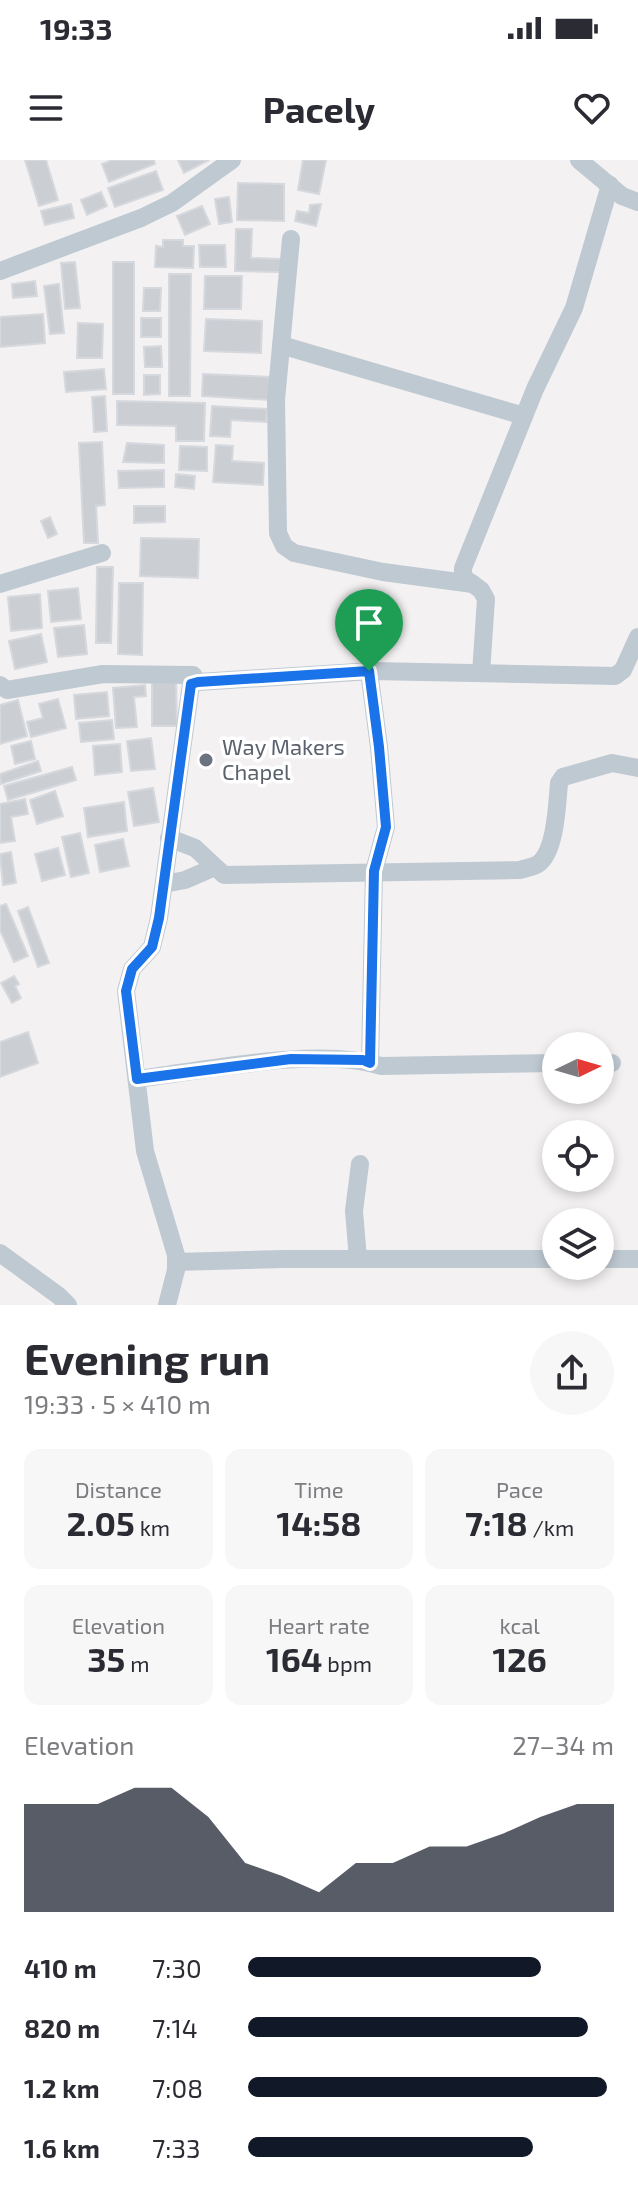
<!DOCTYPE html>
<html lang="en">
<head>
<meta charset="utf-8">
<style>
	body { margin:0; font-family:"Exo 2",sans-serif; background:#f7f7f7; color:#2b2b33; height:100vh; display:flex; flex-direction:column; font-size:30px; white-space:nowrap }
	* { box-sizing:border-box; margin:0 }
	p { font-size:26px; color:#7c7c81 }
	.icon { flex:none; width:44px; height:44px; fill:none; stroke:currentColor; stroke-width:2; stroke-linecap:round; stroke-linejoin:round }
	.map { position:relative; height:1145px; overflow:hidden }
	.panel { display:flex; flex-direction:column; background:#fff; flex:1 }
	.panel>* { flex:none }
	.needle { width:52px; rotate:85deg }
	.buttons { position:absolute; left:542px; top:872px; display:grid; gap:16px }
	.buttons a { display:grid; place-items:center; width:72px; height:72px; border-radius:50%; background:#fff; box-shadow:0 4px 12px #0003; font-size:40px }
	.pin { position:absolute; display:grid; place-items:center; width:68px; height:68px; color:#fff; margin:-82px -34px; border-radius:50% 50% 50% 0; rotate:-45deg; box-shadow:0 0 8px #0007 }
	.pin .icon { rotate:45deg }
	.round { display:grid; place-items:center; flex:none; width:84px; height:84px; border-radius:42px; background:#f7f7f7 }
	.head { display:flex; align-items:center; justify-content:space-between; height:136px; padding:0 24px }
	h1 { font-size:44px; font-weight:700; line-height:60px }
	.stats { display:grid; grid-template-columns:repeat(3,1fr); gap:12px; height:136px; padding:8px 24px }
	.stats div { display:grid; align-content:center; border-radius:16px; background:#f7f7f7; text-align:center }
	.stats b { font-size:34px; font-weight:700 }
	.stats small { font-size:22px; font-weight:400 }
	.stats p { font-size:22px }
	.chart { height:224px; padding:16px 24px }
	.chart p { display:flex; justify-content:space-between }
	.chart svg { width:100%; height:144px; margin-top:8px; fill:#111827; opacity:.7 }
	ul { padding:0 24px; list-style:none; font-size:26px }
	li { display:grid; grid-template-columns:128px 96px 1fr; align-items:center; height:60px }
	li i { height:20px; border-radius:10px; background:#111827 }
	.status { display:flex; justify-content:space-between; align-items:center; height:56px; padding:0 40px; background:#fff; direction:ltr }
	.status svg { height:22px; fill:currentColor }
	header { display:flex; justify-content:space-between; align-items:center; height:104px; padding:0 24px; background:#fff; font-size:36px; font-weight:700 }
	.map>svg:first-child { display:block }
	.building { fill:#cbcfd4; stroke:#d5d8dd; stroke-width:2 }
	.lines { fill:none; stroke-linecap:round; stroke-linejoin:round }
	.minor { stroke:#bfc9d2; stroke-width:18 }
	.route-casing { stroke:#fff; stroke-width:16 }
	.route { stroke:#1a73e8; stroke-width:10 }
	.worship-dot { fill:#6b7280; stroke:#fff; stroke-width:3 }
	.labels { text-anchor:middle; stroke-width:7; stroke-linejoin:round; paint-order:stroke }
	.worship-label { font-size:22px; fill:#5b616d; stroke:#fff; text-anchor:start }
</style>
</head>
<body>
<div class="status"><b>19:33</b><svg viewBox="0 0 49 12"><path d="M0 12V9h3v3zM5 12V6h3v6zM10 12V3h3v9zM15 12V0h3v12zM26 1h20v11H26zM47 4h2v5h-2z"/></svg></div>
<header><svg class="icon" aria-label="menu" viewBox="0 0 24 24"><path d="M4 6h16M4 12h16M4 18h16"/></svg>Pacely<svg class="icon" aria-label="heart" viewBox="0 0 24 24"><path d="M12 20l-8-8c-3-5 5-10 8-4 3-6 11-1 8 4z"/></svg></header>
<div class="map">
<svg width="638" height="1145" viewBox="0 0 638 1145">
	<rect width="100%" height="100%" fill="#f4f1f2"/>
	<g class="building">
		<path d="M25 0H46L58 40 39 46Z"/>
		<path d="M112 0H154L155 4 109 22 102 4Z"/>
		<path d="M178 0H209L184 13Z"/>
		<path d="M303 0H326L319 34 298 30Z"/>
		<path d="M156 11 163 30 115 47 108 28Z"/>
		<path d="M238 23 284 24V61L237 60Z"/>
		<path d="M101 32 107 46 87 55 81 40Z"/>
		<path d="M229 37 232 62 219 64 215 39Z"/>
		<path d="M71 44 74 58 45 65 41 51Z"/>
		<path d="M321 44 316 66 295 61 297 51 309 53 310 45Z"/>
		<path d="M202 46 210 64 185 75 177 56Z"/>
		<path d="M236 69H252L251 98 281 99V112L235 111Z"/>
		<path d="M163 80H183V86H194L193 108 155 107 156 86 163 87Z"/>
		<path d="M199 85H225L226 107H200Z"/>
		<path d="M75 102 80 148 65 149 61 103Z"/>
		<rect x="113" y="102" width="21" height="132"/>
		<path d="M169 114H191L190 236H169Z"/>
		<path d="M205 116H242L241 149H204Z"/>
		<path d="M35 121 37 136 13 138 12 124Z"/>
		<path d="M59 124 64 173 50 174 44 126Z"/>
		<path d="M144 128H161L160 151H143Z"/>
		<path d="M43 154 45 183 0 187V157Z"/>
		<rect x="141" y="158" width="20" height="19"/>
		<path d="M206 159 262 161 261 193 204 191Z"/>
		<path d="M78 163 103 164 102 198H77Z"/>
		<path d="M161 186 162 207H145L144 187Z"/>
		<path d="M104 209 106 229 66 232 64 212Z"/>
		<path d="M203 214 272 217 271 240 202 236Z"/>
		<path d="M144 215H160V234L144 235Z"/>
		<path d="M105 236 107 271 94 272 92 237Z"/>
		<path d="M117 241 205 243 204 281H176V266L117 265Z"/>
		<path d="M212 246 267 249 266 262 231 260 230 277 210 276Z"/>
		<path d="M102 282 105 345 96 346 98 383H84L79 283Z"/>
		<path d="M127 283 164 285V303L123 302Z"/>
		<path d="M216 285 233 286 232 301 264 303 263 325 213 322Z"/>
		<path d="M180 286 207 287V311L179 310Z"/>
		<path d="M164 310V327L119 328 118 311Z"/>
		<path d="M176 314 195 316 194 329 175 327Z"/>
		<path d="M134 346H165V362L134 363Z"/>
		<path d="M50 357 57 374 48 378 41 361Z"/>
		<path d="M141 378 199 379 198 418 140 416Z"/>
		<path d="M97 407H113L111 483H96Z"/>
		<path d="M119 423H143L142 495 118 494Z"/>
		<path d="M78 428 81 459 51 462 48 431Z"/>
		<path d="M40 434 42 468 11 471 8 437Z"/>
		<path d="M84 465 87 494 58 497 54 468Z"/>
		<path d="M41 474 47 502 15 509 9 481Z"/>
		<path d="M152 523H176L177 566H152Z"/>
		<path d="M145 525 146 536 134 537 137 567 116 568 113 528Z"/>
		<path d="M107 532 109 556 76 559 74 535Z"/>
		<path d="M58 539 66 568 31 577 27 562 43 558 39 544Z"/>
		<path d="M18 540 27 576 0 584V545Z"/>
		<path d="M112 560 114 579 81 582 79 563Z"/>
		<path d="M151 578 155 609 131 611 127 581Z"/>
		<path d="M31 581 35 599 15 604 11 586Z"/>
		<path d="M120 584 122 612 95 615 93 586Z"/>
		<path d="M38 601 41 611 1 624 0 614Z"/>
		<path d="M72 607 76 620 8 640 4 626Z"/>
		<path d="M153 628 159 662 134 666 128 632Z"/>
		<path d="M55 631 63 656 37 664 30 640Z"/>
		<path d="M25 639 28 654 11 657 15 681 0 683V644Z"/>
		<path d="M124 642 127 671 88 677 84 648Z"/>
		<path d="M80 673 89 713 71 717 62 677Z"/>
		<path d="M123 679 129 706 100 712 95 685Z"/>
		<path d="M58 688 65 715 42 721 35 694Z"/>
		<path d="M11 692 16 723 3 725 0 694Z"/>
		<path d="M6 744 28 796 14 802 0 770V746Z"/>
		<path d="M28 747 49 803 38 807 18 751Z"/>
		<path d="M14 816 19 824 15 826 21 838 12 843 1 823Z"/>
		<path d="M28 872 38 903 0 917V882Z"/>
	</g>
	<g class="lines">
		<g class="minor">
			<path d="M579 0 622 36 638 42"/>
			<path d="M291 79 276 240 278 373 284 386 294 393 383 412 473 424"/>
			<path d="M0 111 141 58 172 43 232 0"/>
			<path d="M281 185 524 256"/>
			<path d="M0 424 102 393"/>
			<path d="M369 511 379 587 386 667 374 711 370 903"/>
			<path d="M481 513 486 439 481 430 463 417V408L535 229 574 148 610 25"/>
			<path d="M0 525 7 530 103 514 193 515 198 522"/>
			<path d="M169 678 195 688 224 715 520 710C526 708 533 707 538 704 556 691 557 644 559 623L563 617 612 603 638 608"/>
			<path d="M164 724 185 720 215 707"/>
			<path d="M600 903H612"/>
			<path d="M137 919C202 911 320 886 381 906L556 903"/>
			<path d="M0 1093 59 1136 68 1145"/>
			<path d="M358 1099 354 1051 360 1004"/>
			<path d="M600 1099H638"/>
			<path d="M176 1102 284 1099H556"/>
			<path d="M167 1145 176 1110V1095L145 991 126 831 132 809 152 787 159 758 191 524 198 522 372 511 615 516 623 510 638 477"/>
		</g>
	</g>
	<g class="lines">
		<g class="route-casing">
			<path id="route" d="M369 511 379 587 386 667 374 711 370 903 363 900 291 899 137 919 126 831 132 809 152 787 159 758 191 524 198 522Z"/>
		</g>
		<use href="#route" class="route"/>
	</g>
	<circle class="worship-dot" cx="206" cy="600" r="8"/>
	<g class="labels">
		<g class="worship-label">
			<text x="222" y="595">Way Makers<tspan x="222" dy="25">Chapel</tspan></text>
		</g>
	</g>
</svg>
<div class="buttons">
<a><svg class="needle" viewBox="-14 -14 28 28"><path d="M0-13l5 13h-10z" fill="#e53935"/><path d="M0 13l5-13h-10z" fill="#7c7c81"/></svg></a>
<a><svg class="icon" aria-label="locate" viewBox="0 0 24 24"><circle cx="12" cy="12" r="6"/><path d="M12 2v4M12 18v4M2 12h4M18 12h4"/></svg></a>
<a><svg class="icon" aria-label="layers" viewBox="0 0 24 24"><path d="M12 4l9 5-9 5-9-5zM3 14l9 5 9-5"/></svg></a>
</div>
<div class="pin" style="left:369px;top:511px;background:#1e9e55"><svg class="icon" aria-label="arrive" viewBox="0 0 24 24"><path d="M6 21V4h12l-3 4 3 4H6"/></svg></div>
</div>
<section class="panel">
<div class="head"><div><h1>Evening run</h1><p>19:33 · 5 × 410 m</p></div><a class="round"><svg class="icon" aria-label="share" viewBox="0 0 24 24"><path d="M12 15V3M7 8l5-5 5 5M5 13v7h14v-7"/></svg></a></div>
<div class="stats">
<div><p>Distance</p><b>2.05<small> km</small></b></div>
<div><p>Time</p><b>14:58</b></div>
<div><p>Pace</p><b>7:18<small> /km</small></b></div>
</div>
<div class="stats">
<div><p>Elevation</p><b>35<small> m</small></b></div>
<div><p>Heart rate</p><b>164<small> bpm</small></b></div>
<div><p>kcal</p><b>126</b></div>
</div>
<div class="chart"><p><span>Elevation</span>27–34 m</p>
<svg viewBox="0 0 160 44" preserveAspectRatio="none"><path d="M0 44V11L10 11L20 11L30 6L40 6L50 15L60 29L70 33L80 38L90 29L100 29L110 24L120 24L130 20L140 15L150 11L160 11V44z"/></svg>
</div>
<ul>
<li><b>410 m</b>7:30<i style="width:80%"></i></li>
<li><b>820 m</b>7:14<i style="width:93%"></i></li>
<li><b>1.2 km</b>7:08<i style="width:98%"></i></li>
<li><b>1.6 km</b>7:33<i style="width:78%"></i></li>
</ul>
</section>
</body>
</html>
